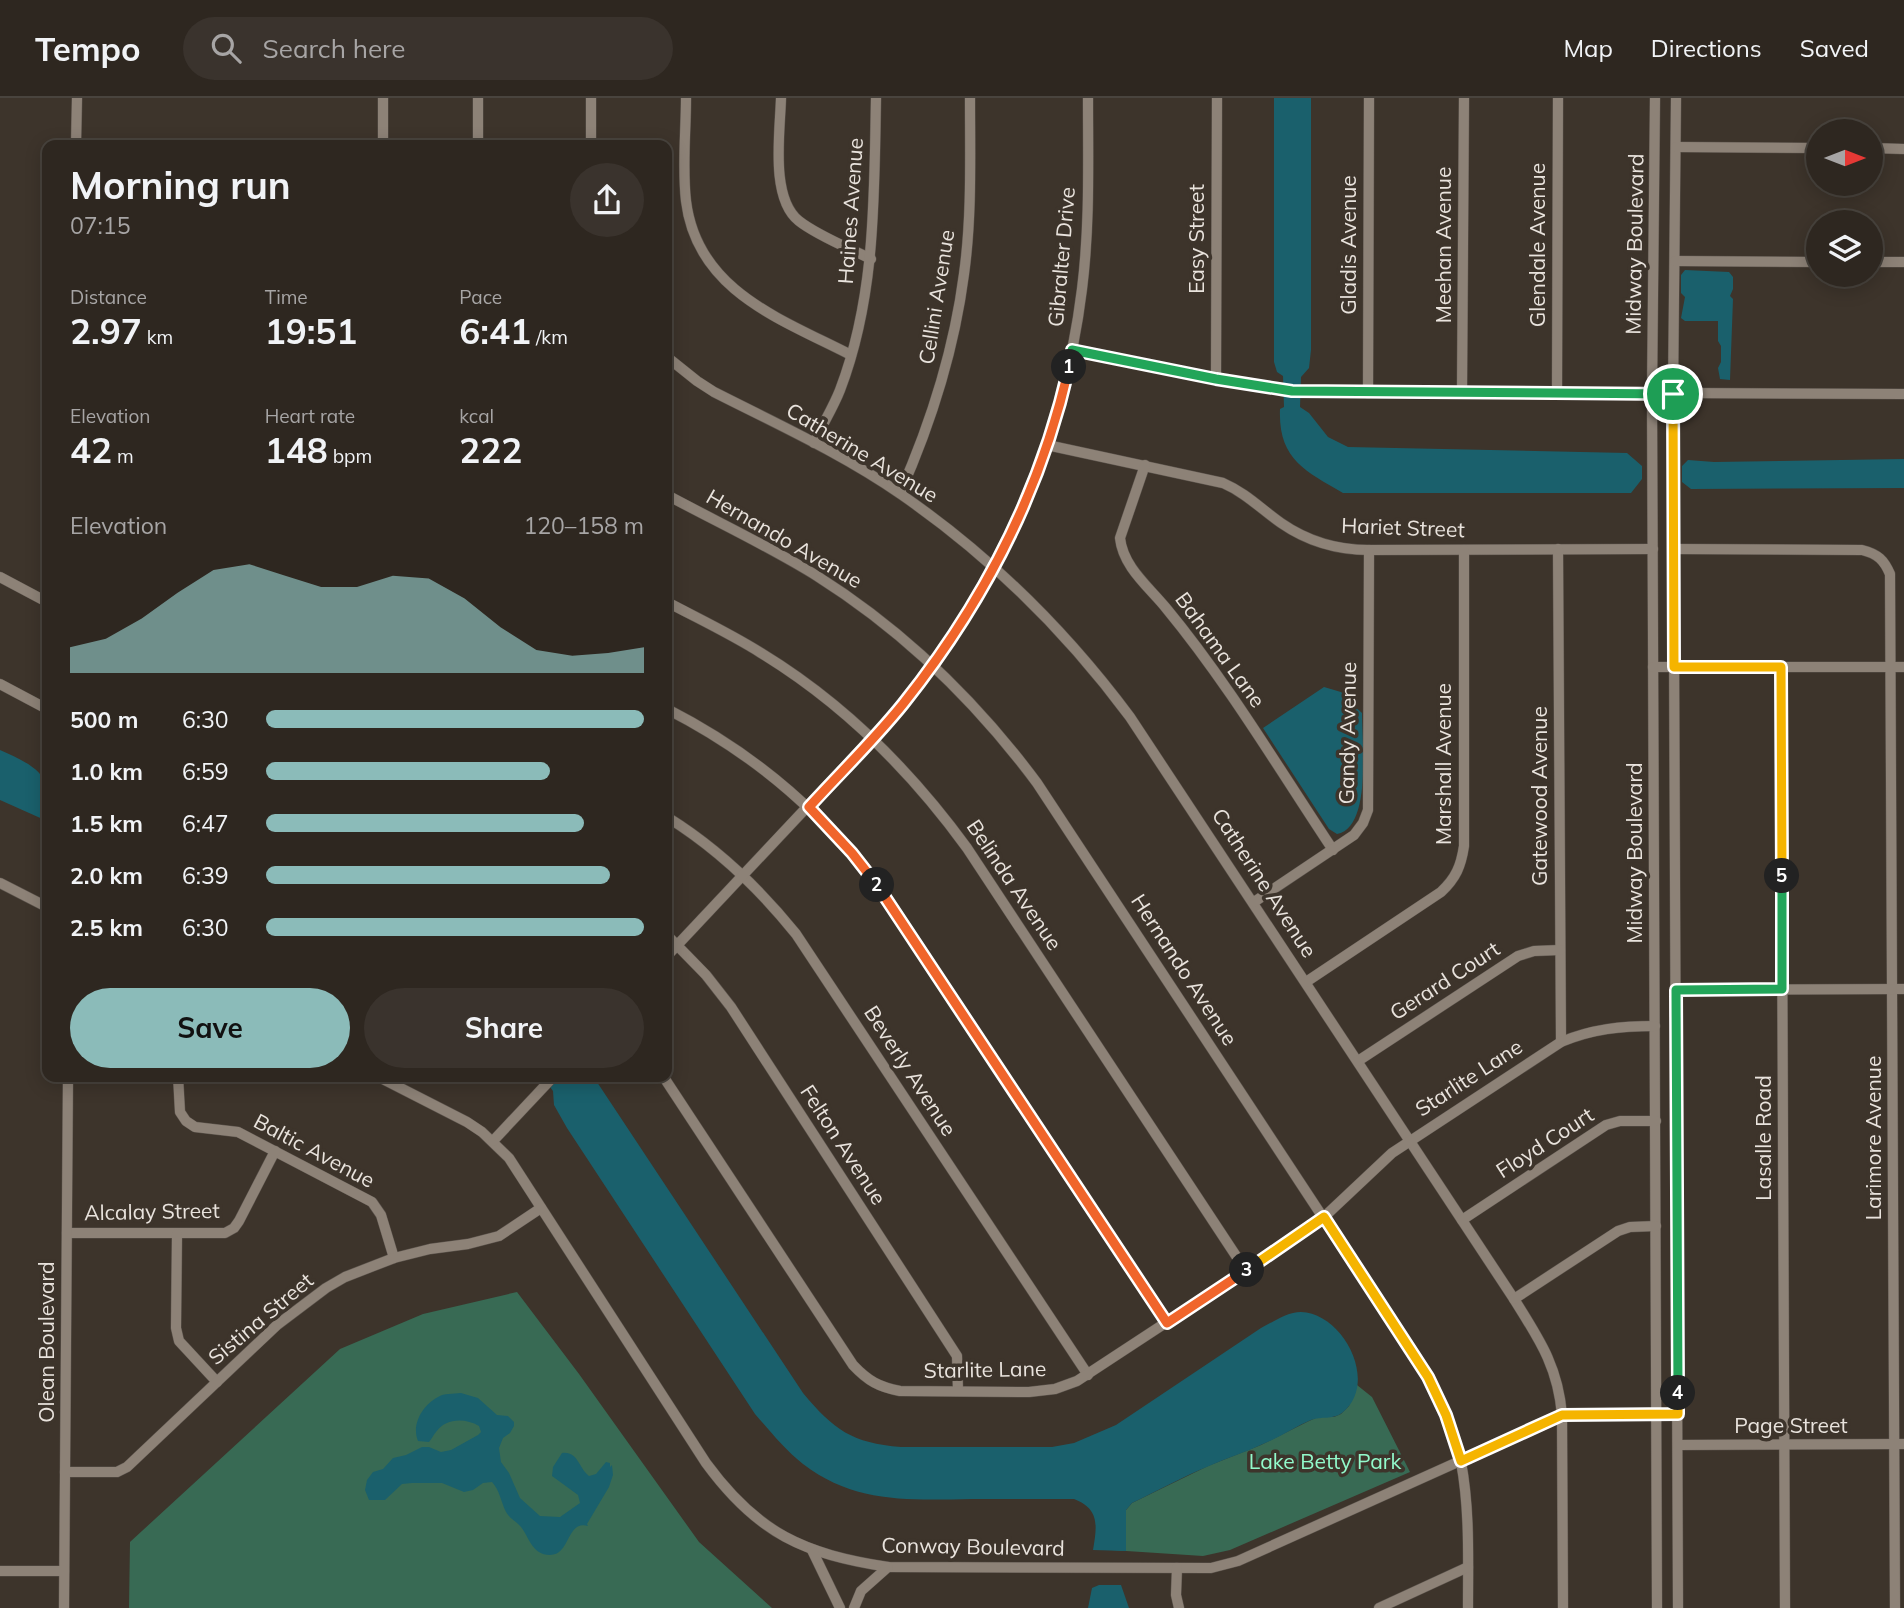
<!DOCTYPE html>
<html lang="en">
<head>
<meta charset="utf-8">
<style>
	body { margin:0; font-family:Mulish,sans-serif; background:#3a332d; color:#f1f3f6; height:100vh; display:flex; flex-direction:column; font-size:26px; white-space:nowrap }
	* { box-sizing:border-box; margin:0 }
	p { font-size:23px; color:#a7a5a5 }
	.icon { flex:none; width:38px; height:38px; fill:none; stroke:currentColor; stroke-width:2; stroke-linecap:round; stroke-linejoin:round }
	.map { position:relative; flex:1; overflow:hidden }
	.drawer { position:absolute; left:42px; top:42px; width:630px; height:942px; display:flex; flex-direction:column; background:#2e2720; border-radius:14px; box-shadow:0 4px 18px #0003,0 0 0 2px #49443e }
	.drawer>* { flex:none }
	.needle { width:46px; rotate:90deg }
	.fabs { position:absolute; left:1806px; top:21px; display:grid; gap:14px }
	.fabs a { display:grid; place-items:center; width:77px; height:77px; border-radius:50%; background:#2e2720; box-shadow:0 4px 18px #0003,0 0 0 2px #49443e; font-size:35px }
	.pin { position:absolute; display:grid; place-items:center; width:60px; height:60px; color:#fff; margin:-30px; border:4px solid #fff; border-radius:50%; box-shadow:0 2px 7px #0007 }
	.km { position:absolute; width:35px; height:35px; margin:-18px; border-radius:50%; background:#222; color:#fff; font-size:19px; line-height:35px; text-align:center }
	.round { display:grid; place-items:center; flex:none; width:74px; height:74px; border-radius:37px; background:#3a332d }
	.summary { display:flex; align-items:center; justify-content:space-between; height:119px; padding:0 28px }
	h1 { font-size:38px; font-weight:700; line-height:52px }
	.metrics { display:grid; grid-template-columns:repeat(3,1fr); gap:10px; height:119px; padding:7px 28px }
	.metrics div { display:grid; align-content:center }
	.metrics b { font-size:35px; font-weight:700 }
	.metrics small { font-size:19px; font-weight:400 }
	.metrics p { font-size:19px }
	.chart { height:196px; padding:14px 28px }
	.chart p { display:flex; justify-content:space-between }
	.chart svg { width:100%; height:126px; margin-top:7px; fill:#8bbbb9; opacity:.7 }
	.action { display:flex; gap:14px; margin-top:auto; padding:14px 28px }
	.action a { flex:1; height:80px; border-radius:42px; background:#8bbbb9; color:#111; font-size:28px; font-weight:700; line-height:80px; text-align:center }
	.action a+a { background:#3a332d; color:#f1f3f6 }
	ul { padding:0 28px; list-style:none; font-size:23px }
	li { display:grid; grid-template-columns:112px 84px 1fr; align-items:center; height:52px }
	li i { height:18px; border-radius:9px; background:#8bbbb9 }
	header { display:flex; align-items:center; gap:42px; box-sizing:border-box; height:98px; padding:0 35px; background:#2e2720; border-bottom:2px solid #49443e }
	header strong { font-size:33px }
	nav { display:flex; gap:38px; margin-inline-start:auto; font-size:24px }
	.search { width:490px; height:63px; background:#3a332d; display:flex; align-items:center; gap:18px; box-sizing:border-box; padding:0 24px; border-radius:38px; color:#a7a5a5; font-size:26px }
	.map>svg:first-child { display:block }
	.green { fill:#386a54 }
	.water { fill:#1a606c }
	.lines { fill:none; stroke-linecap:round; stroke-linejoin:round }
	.minor-casing { stroke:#5b534c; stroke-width:11 }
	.minor { stroke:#8d8277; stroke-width:10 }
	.split-1-casing { stroke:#fff; stroke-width:14 }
	.split-2-casing { stroke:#fff; stroke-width:14 }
	.split-3-casing { stroke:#fff; stroke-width:14 }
	.split-4-casing { stroke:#fff; stroke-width:14 }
	.split-5-casing { stroke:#fff; stroke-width:14 }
	.split-6-casing { stroke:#fff; stroke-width:14 }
	.split-1 { stroke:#22a559; stroke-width:9 }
	.split-2 { stroke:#f0652b; stroke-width:9 }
	.split-3 { stroke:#f0652b; stroke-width:9 }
	.split-4 { stroke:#f5b400; stroke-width:9 }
	.split-5 { stroke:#22a559; stroke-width:9 }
	.split-6 { stroke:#f5b400; stroke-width:9 }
	.labels { text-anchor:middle; stroke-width:7; stroke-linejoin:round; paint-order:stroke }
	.street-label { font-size:21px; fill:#e9e3dd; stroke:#3d342b }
	.park-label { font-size:21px; fill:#92f9cb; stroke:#3d342b }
</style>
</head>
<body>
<header>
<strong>Tempo</strong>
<div class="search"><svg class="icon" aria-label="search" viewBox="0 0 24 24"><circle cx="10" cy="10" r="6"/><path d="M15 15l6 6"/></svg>Search here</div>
<nav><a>Map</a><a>Directions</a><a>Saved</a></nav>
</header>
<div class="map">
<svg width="1904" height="1510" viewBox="0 0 1904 1510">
	<rect width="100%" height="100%" fill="#3d342b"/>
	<g class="green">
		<path d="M517 1194 579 1276 699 1444 772 1510H129L130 1444 340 1251 423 1216Z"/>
		<path d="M1357 1287 1372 1299 1410 1374 1230 1452 1203 1458 1111 1452H1126V1412L1132 1405 1208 1368 1261 1347 1309 1323 1318 1319H1334L1341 1316 1349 1308Z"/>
	</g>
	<g class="water">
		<path d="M1274 0H1311V252L1309 270 1301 279 1300 309 1309 315 1328 339 1348 349 1627 355 1642 368V381L1631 395H1343C1305 373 1278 361 1280 311L1284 309 1283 278 1277 274 1274 264Z"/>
		<path d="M1685 172 1729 174 1733 179V191L1730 198 1733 201 1730 282 1720 281 1718 270 1721 264V248L1718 243V223H1685L1681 220 1685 199 1681 195V177Z"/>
		<path d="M1904 361V390L1691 391 1682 384V368L1688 362 1714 364Z"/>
		<path d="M1324 589 1351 597 1353 600V607L1362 615C1362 643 1372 730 1337 736L1329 731 1263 630Z"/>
		<path d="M0 652C17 660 42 669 47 689 50 698 47 713 47 723L0 702Z"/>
		<path d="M542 978H593L803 1295C834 1332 852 1345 901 1349H1052L1074 1345 1116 1327 1261 1230C1273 1224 1287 1214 1301 1214 1343 1215 1380 1285 1342 1315 1332 1322 1322 1318 1311 1322 1295 1329 1280 1339 1263 1346 1246 1354 1227 1360 1209 1368 1182 1379 1157 1393 1132 1405L1126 1412V1453L1093 1452C1097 1428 1100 1411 1074 1401 1040 1401 1006 1401 972 1401 911 1402 855 1406 803 1366 785 1352 770 1333 755 1316L567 1030 554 1007 553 993Z"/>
		<path d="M461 1295 478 1300 497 1317 508 1318 514 1324V1328L510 1335 503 1340 499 1350 501 1364 509 1375 520 1400 540 1418 560 1419 580 1405 578 1397 552 1378 553 1369 562 1355C578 1353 578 1369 589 1378L596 1376 606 1364 610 1365V1369L612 1367 613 1377 609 1389 587 1426 588 1428C566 1422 571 1457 550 1457 532 1457 529 1439 521 1429 516 1423 510 1421 506 1414 501 1404 500 1393 492 1384L483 1385 473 1392 464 1394 442 1385H412L402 1386 385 1402H369L365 1392 367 1382 373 1374 383 1371 393 1360 406 1357 422 1349H429L441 1354 451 1352 478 1337 481 1334 479 1328C465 1320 446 1320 436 1334 433 1337 432 1341 429 1344L418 1343C411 1326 423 1307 438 1299 444 1295 453 1296 461 1295Z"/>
		<path d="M1099 1487H1121L1129 1510H1088L1092 1490Z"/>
	</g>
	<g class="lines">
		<g class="minor-casing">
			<g id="minor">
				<path d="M686 0C686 34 682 69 686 103 697 193 781 221 851 257"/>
				<path d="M781 0C780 35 770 100 799 123 818 138 849 150 871 161"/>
				<path d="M1655 0 1652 296 1657 1510"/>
				<path d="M1676 0 1673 296 1678 1510"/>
				<path d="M76 47 77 0"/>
				<path d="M383 47V0"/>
				<path d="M478 47V0"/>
				<path d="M591 47V0"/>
				<path d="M1676 49 1818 50"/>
				<path d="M1871 50 1904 51"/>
				<path d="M1675 163 1818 164"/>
				<path d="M1871 164H1904"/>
				<path d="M1072 252 1216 281 1292 293 1904 296"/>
				<path d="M667 259 697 283 714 294C777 326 843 356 902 397 990 458 1066 533 1130 619L1514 1201C1539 1241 1558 1268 1562 1317L1563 1510"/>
				<path d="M1216 281 1217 0"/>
				<path d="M1368 295 1369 0"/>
				<path d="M1462 295 1464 0"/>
				<path d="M1557 295 1558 0"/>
				<path d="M814 345C822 327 833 310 840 292 876 198 874 98 876 0"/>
				<path d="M1047 347 1223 385C1246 395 1261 411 1281 425 1307 443 1337 452 1369 452L1653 451"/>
				<path d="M1145 367 1120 440C1123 469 1149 489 1166 510 1228 585 1279 671 1333 752"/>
				<path d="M900 395C931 325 954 253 964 176 972 118 970 59 970 0"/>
				<path d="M667 397C717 424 769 448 817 478 904 533 976 603 1037 685L1428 1279C1442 1306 1455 1335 1461 1364 1470 1412 1468 1462 1468 1510"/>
				<path d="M1558 451 1561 944"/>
				<path d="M1674 451 1862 452C1878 456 1884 462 1890 476L1895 1510"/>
				<path d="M0 479 47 504"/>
				<path d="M667 504C699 521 731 536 761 555 843 605 911 673 967 750L1246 1173"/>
				<path d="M1653 569H1904"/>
				<path d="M1781 569 1785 1510"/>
				<path d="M0 586 47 611"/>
				<path d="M667 611C759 658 828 719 889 803L1167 1225"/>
				<path d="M667 719C717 750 759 790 796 836L1088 1277"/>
				<path d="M0 785 47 809"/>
				<path d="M1254 804 1354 737 1363 725 1368 712 1369 452"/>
				<path d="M667 837 706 877 731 909 957 1258 958 1293"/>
				<path d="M667 858 901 609C997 486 1063 347 1082 191 1090 127 1088 64 1088 0"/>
				<path d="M1306 884 1441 794C1456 780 1461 768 1464 748V452"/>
				<path d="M1676 892 1904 891"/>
				<path d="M1358 963 1518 858 1534 853 1560 852"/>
				<path d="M178 978 180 1014 186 1023 195 1029 238 1034 372 1104 381 1117 394 1160"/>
				<path d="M377 978 467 1024 482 1034 509 1060 706 1365C758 1436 804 1456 888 1469L1211 1470 1238 1463 1562 1317 1678 1316"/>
				<path d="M663 978 853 1267C868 1283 879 1289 900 1293L1029 1294 1055 1291 1077 1283 1298 1138 1324 1119 1392 1055 1561 944C1592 931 1621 928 1655 928"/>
				<path d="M493 1043 554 978"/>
				<path d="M1462 1122 1606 1027 1620 1023H1656"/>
				<path d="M67 1135H225L234 1130 239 1123 275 1053"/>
				<path d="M177 1136 176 1230 179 1243 217 1284"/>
				<path d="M1514 1201 1618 1133 1630 1129 1656 1128"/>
				<path d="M1678 1347 1904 1346"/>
				<path d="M65 1374H117L127 1369 277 1227 326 1190 345 1179 394 1160 430 1151 468 1146 499 1138 541 1110"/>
				<path d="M812 1452 840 1510"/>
				<path d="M1177 1470 1176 1497 1179 1510"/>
				<path d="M0 1473H64"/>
				<path d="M64 1510 68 978"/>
				<path d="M854 1510 861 1493 888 1469"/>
				<path d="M1379 1510 1468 1469"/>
			</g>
		</g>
		<use href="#minor" class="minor"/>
	</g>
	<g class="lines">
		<g class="split-1-casing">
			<path id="split-1" d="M1069 269 1072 252 1216 281 1292 293 1673 296"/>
		</g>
		<g class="split-2-casing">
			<path id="split-2" d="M877 787 852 755 809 709C840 675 874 642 903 606 982 507 1041 393 1069 269"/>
		</g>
		<g class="split-3-casing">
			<path id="split-3" d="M877 787 1167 1225 1247 1172"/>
		</g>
		<g class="split-4-casing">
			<path id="split-4" d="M1247 1172 1324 1119 1428 1279 1446 1317 1461 1363 1562 1317 1678 1316V1295"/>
		</g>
		<g class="split-5-casing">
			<path id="split-5" d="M1678 1295 1676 892 1782 891V778"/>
		</g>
		<g class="split-6-casing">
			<path id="split-6" d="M1673 296 1674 569H1781L1782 778"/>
		</g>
		<use href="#split-1" class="split-1"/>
		<use href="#split-2" class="split-2"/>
		<use href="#split-3" class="split-3"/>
		<use href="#split-4" class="split-4"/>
		<use href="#split-5" class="split-5"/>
		<use href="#split-6" class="split-6"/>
	</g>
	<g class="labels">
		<g class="street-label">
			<text transform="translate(851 113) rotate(-86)" y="7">Haines Avenue</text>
			<text transform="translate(1197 141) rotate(-90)" y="7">Easy Street</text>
			<text transform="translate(1635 146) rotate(-89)" y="7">Midway Boulevard</text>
			<text transform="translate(1349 147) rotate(-90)" y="7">Gladis Avenue</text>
			<text transform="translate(1444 147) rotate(-90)" y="7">Meehan Avenue</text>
			<text transform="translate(1538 147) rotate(-90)" y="7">Glendale Avenue</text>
			<text transform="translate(1062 159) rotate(-85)" y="7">Gibralter Drive</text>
			<text transform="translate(937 199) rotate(-81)" y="7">Cellini Avenue</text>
			<text transform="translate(862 355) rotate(31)" y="7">Catherine Avenue</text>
			<text transform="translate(1403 430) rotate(2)" y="7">Hariet Street</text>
			<text transform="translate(784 441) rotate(30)" y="7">Hernando Avenue</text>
			<text transform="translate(1220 552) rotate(54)" y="7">Bahama Lane</text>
			<text transform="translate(1348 635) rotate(-89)" y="7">Gandy Avenue</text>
			<text transform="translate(1444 666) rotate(-90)" y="7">Marshall Avenue</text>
			<text transform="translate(1540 698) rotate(-90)" y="7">Gatewood Avenue</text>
			<text transform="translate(1635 755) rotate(-90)" y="7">Midway Boulevard</text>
			<text transform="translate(1264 785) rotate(57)" y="7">Catherine Avenue</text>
			<text transform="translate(1014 787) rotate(56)" y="7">Belinda Avenue</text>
			<text transform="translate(1184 872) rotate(57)" y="7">Hernando Avenue</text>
			<text transform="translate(1445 883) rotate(-33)" y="7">Gerard Court</text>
			<text transform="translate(910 973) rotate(57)" y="7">Beverly Avenue</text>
			<text transform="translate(1469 980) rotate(-33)" y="7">Starlite Lane</text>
			<text transform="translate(1764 1040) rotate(-90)" y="7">Lasalle Road</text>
			<text transform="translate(1874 1040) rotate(-90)" y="7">Larimore Avenue</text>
			<text transform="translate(1545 1045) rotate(-33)" y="7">Floyd Court</text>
			<text transform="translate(843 1047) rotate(57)" y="7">Felton Avenue</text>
			<text transform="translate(314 1053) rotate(28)" y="7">Baltic Avenue</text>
			<text transform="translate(152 1114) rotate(-1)" y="7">Alcalay Street</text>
			<text transform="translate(261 1221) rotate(-40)" y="7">Sistina Street</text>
			<text transform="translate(47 1244) rotate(-90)" y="7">Olean Boulevard</text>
			<text transform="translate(985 1272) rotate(-1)" y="7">Starlite Lane</text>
			<text x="1791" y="1335">Page Street</text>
			<text transform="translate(973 1449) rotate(1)" y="7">Conway Boulevard</text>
		</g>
		<g class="park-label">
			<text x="1325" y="1371">Lake Betty Park</text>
		</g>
	</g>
</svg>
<div class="fabs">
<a><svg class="needle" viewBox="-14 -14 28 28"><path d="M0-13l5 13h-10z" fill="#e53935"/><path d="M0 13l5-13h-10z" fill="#a7a5a5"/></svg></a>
<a><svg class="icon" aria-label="layers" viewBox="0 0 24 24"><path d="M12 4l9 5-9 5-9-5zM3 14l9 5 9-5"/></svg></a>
</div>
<div class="pin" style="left:1673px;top:296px;background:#1e9e55"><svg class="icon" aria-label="arrive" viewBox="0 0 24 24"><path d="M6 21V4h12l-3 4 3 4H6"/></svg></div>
<b class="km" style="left:1069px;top:269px">1</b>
<b class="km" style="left:877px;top:787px">2</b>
<b class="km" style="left:1247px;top:1172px">3</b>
<b class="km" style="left:1678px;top:1295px">4</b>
<b class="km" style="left:1782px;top:778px">5</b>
<section class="drawer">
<div class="summary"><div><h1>Morning run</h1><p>07:15</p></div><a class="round"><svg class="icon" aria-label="share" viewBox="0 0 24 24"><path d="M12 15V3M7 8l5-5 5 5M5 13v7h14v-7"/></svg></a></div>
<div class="metrics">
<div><p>Distance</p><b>2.97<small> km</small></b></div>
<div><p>Time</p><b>19:51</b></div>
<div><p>Pace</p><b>6:41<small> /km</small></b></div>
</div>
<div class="metrics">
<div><p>Elevation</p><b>42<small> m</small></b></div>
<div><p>Heart rate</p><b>148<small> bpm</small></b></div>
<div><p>kcal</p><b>222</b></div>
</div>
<div class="chart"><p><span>Elevation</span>120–158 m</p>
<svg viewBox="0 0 160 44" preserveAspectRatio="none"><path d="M0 44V35L10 32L20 25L30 16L40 8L50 6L60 10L70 14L80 14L90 10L100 11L110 18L120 28L130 36L140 38L150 37L160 35V44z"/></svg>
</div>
<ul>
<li><b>500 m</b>6:30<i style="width:100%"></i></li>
<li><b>1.0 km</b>6:59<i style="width:75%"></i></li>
<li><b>1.5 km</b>6:47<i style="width:84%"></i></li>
<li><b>2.0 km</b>6:39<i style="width:91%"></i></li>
<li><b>2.5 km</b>6:30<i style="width:100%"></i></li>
</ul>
<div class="action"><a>Save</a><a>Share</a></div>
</section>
</div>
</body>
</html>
